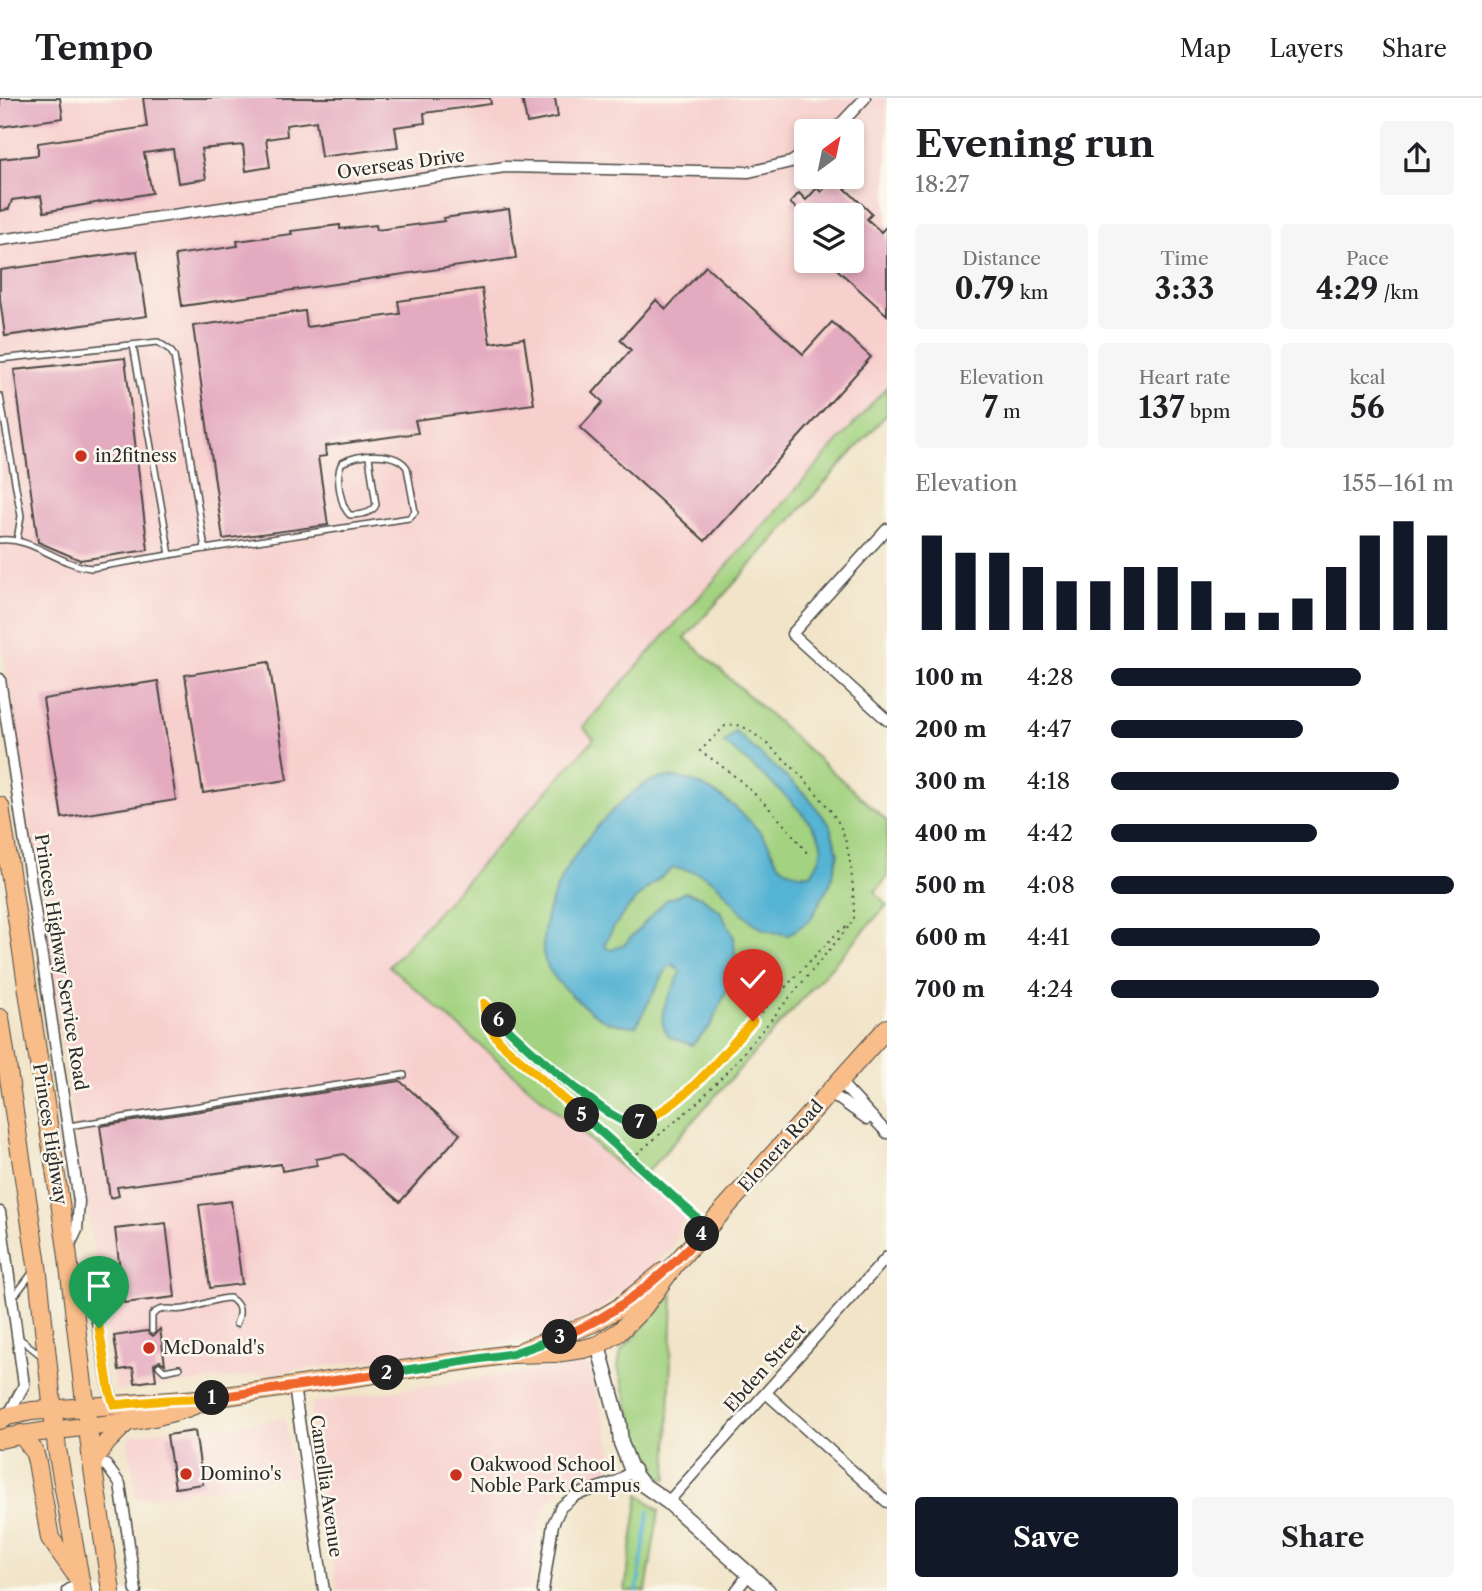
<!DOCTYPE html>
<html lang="en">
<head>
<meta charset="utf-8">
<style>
	body { margin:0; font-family:"Libre Caslon Text",serif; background:#f6f6f6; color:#202124; height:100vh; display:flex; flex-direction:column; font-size:26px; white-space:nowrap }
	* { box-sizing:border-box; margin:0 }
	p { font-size:23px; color:#757577 }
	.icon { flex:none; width:38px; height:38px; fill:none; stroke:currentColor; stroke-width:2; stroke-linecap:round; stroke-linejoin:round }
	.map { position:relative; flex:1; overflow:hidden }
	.details { display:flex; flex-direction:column; background:#fff; width:595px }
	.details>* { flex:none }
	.needle { width:46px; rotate:33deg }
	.tools { position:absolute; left:794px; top:21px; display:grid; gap:14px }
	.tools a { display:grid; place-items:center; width:70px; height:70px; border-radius:7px; background:#fff; box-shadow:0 4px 10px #0003; font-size:35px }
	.pin { position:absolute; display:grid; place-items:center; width:60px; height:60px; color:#fff; margin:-72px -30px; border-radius:50% 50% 50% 0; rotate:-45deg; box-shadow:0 0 7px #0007 }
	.pin .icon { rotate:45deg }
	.km { position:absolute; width:35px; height:35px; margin:-18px; border-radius:50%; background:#222; color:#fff; font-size:19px; line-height:35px; text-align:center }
	.round { display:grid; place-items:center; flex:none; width:74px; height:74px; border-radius:7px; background:#f6f6f6 }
	.headline { display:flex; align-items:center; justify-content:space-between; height:119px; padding:0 28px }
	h1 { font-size:38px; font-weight:800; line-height:52px }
	.stats { display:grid; grid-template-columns:repeat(3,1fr); gap:10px; height:119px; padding:7px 28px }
	.stats div { display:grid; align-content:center; border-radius:7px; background:#f6f6f6; text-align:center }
	.stats b { font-size:30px; font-weight:800 }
	.stats small { font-size:19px; font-weight:400 }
	.stats p { font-size:19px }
	.chart { height:196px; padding:14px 28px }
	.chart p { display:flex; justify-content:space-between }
	.chart svg { width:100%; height:126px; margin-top:7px; stroke:#111827; stroke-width:6 }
	.cta { display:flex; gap:14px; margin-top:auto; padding:14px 28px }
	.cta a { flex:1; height:80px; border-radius:7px; background:#111827; color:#fff; font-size:28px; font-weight:800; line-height:80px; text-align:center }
	.cta a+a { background:#f6f6f6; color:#202124 }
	ul { padding:0 28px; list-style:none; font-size:23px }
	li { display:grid; grid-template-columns:112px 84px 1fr; align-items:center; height:52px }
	li i { height:18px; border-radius:9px; background:#111827 }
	header { display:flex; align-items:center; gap:42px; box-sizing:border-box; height:98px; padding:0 35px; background:#fff; border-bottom:2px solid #e0e0e0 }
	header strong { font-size:33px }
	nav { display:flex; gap:38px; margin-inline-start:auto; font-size:24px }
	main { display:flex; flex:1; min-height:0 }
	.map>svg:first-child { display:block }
	.built { fill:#f7d0ce; fill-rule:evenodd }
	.green { fill:#a3d280; stroke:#677e56; stroke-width:2 }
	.water { fill:#55b3d3; stroke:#406f7f; stroke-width:2 }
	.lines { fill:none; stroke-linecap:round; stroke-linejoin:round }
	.stream { stroke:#55b3d3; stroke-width:3.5 }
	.building { fill:#e4aac0 }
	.service-casing { stroke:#494743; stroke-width:8 }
	.minor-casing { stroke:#494743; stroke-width:13 }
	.tertiary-casing { stroke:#494743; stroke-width:17 }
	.primary-casing { stroke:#494743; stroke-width:20 }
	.trunk-casing { stroke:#494743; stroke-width:20 }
	.path { stroke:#494743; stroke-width:2; stroke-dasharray:2 5; stroke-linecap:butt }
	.service { stroke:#fff; stroke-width:5 }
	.minor { stroke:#fff; stroke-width:10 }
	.tertiary { stroke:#fff; stroke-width:14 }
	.primary { stroke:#f8bd88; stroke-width:18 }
	.trunk { stroke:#f8bd88; stroke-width:18 }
	.split-1-casing { stroke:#fff; stroke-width:14 }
	.split-2-casing { stroke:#fff; stroke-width:14 }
	.split-3-casing { stroke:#fff; stroke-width:14 }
	.split-4-casing { stroke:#fff; stroke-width:14 }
	.split-5-casing { stroke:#fff; stroke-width:14 }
	.split-6-casing { stroke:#fff; stroke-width:14 }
	.split-7-casing { stroke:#fff; stroke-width:14 }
	.split-8-casing { stroke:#fff; stroke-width:14 }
	.split-1 { stroke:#f5b400; stroke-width:9 }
	.split-2 { stroke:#f0652b; stroke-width:9 }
	.split-3 { stroke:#22a559; stroke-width:9 }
	.split-4 { stroke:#f0652b; stroke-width:9 }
	.split-5 { stroke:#22a559; stroke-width:9 }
	.split-6 { stroke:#f5b400; stroke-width:9 }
	.split-7 { stroke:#22a559; stroke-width:9 }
	.split-8 { stroke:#f5b400; stroke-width:9 }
	.poi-dot { fill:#c8321e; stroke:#fbf7ec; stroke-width:2.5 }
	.labels { text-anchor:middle; stroke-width:5; stroke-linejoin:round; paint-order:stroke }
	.street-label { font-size:18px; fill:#2b2b2b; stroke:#fbf7ec }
	.poi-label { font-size:18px; fill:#2b2b2b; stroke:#fbf7ec; text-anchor:start }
</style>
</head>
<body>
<header>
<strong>Tempo</strong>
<nav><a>Map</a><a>Layers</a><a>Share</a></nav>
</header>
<main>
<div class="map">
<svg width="887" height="1493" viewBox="0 0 887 1493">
	<rect width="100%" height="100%" fill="#fbf7ec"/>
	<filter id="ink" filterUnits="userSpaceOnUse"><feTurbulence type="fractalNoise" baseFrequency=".0143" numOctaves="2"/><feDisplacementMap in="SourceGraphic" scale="14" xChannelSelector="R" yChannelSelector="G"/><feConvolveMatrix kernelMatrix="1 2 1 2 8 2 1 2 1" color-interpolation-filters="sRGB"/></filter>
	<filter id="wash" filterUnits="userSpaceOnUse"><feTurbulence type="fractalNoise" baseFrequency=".00686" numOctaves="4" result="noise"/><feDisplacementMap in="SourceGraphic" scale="28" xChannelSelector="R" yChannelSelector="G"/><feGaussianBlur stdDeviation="1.57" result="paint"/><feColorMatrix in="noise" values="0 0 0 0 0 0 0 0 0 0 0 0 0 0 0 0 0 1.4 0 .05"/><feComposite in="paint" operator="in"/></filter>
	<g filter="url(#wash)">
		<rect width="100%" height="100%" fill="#f1e4c8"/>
		<g class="built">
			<path d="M0 0H887V289L583 629 595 640 390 868 638 1083 643 1078 686 1118 671 1151 645 1176 592 1217 538 1240 258 1277 116 1293 102 1210 0 534ZM807 33H852V79H807ZM807 117H852V163H807Z"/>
			<path d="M583 1266 590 1270 614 1360 607 1372 566 1387 550 1400 539 1425 529 1493H337L310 1311 314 1304Z"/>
			<path d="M285 1320 293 1378 137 1401 128 1342 132 1337 194 1328 202 1332Z"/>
		</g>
		<g class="green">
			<path d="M887 289V316L685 540 887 723V780L875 794 887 807 638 1084 389 868 594 641 583 629Z"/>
			<path d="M673 1196 667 1381H663L650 1368 641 1352 618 1270 621 1253Z"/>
			<path d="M639 1396 659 1413 646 1493H625Z"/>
		</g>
		<path class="water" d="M735 634 805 696 830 727 838 756 830 786 810 822 788 837C780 835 768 834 761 830 723 806 729 775 673 770 645 790 618 815 604 848L611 852 624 847 666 802 685 794 701 799 721 814 734 840 736 872 711 927 692 947 670 939C651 918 672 896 681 874L673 866 667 870 636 928C609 927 600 922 579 904 566 893 544 873 543 853 541 797 583 738 623 703 632 695 642 686 654 682 693 668 747 714 768 745 772 751 773 759 778 764 786 774 799 777 811 776 817 766 823 758 821 746 817 720 746 662 724 645Z"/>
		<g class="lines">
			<path class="stream" d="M637 1493 649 1413"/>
		</g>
		<g id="blocks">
			<g class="building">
				<path d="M0 0H60L63 20 0 29Z"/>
				<path d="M143 0H490L491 6 424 15 425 25 395 29 398 49 321 59 316 23 286 27 287 38 266 41 270 69 246 73 243 47 201 51 206 81 178 85 173 51 144 55 152 95 44 114 41 98 12 102 9 111 0 113V61L38 57V45L147 29Z"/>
				<path d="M522 0H555L558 19 527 25Z"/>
				<path d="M834 80 872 116 867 121 881 134 887 128V217L828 163H852V117H804L790 105 799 95 806 102 817 90 821 94Z"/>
				<path d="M509 111 516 160 182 208 175 157 238 148 237 143 292 136 291 133 340 127V131L376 127 377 132 445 123 443 120Z"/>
				<path d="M137 153 147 218 5 238 0 201V172Z"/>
				<path d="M706 168 803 256 832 224 871 259 705 443 580 330 603 304 593 295 631 252 620 242 656 202 666 211Z"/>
				<path d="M482 191 490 245 524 240 534 306 415 322 418 335 325 348 326 358 318 359 328 427 223 441 193 228 305 213 307 229 400 216 398 203Z"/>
				<path d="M125 260 148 452 80 462 38 444 14 272Z"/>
				<path d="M269 564 287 682 203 695 185 577Z"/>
				<path d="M158 583 176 702 62 720 43 601Z"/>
				<path d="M400 983 460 1036 400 1104 344 1056 316 1061 317 1067 282 1073 281 1066 117 1089 119 1098 110 1100 100 1028Z"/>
				<path d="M231 1103 242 1186 210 1190 199 1107Z"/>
				<path d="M166 1125 175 1199 124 1205 115 1131Z"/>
				<path d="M160 1231 165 1266 160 1263 154 1266 156 1282 135 1285 133 1270 119 1272 114 1238 147 1233 153 1238Z"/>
				<path d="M195 1333 203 1386 175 1390 167 1337Z"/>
			</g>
		</g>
	</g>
	<g filter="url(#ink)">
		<use href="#blocks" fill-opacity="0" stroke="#494743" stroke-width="2"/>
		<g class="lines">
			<g class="service-casing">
				<g id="service">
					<path d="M133 247 170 457"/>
					<path d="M0 261 158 244 170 252 174 258 205 451 91 470C56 466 33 439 0 442"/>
					<path d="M0 298 21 418 17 442"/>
					<path d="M205 451 409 420 415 414 407 370C396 352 358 356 342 365 335 376 340 408 350 417 360 417 372 416 376 407L369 359"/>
					<path d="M68 1028 404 977"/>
					<path d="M13 1200 32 1175"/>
					<path d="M152 1233V1217C161 1207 172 1213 184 1211 200 1209 214 1200 230 1200 241 1207 241 1215 236 1226"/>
					<path d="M18 1239 43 1259"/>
					<path d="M159 1268 164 1273 179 1270"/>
				</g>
			</g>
			<g class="minor-casing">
				<g id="minor">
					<path d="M834 33 865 0"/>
					<path d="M0 142 505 69 749 74 791 64 807 54"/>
					<path d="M887 431 792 536 887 622"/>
					<path d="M0 581 79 1103 77 1132 68 1151"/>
					<path d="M839 983 887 1035"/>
					<path d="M829 994 867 1021"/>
					<path d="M0 1114 24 1287 8 1318"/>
					<path d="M73 1173 95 1212 109 1291 114 1307"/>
					<path d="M294 1288 324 1493"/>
					<path d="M766 1295 887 1404"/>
					<path d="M92 1364 106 1367 120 1386 136 1493"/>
					<path d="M668 1404 887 1159"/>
					<path d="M67 1493 81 1484"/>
					<path d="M543 1493 553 1426 561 1409 576 1397 616 1384 635 1371"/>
					<path d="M736 1493 749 1476"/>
				</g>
			</g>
			<g class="tertiary-casing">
				<path id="tertiary" d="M598 1247 619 1325 621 1345 632 1373 642 1386 668 1404 768 1493"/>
			</g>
			<g class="primary-casing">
				<g id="primary">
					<path d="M524 1252 593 1225 617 1211 663 1174"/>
					<path d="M0 1322 8 1318 32 1313 212 1300 511 1256 555 1255 583 1251 598 1247 619 1234 643 1210 675 1166 887 930"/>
					<path d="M0 1341C66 1326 139 1331 202 1304"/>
				</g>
			</g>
			<g class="trunk-casing">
				<g id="trunk">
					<path d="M0 708 67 1151 92 1364 111 1493"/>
					<path d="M0 920 37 1167 57 1351 82 1493"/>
					<path d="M21 1336 34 1353 37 1364 50 1440 79 1481"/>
					<path d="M92 1364 107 1344 127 1324"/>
				</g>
			</g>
			<g class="path">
				<path d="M632 1060 698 1004 735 965 850 827"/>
				<path d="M696 1120 500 944 486 925 484 905C505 929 604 1023 632 1025 642 1026 654 1019 662 1014 688 997 710 970 731 947 767 909 802 871 838 834L852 825 854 820C854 797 851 751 841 730 829 703 772 645 745 630 739 626 732 626 725 628L700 653C742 680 777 715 807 755"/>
			</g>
			<use href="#service" class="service"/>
			<use href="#minor" class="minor"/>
			<use href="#tertiary" class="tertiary"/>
			<use href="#primary" class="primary"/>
			<use href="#trunk" class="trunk"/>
		</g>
	</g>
	<g class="lines" filter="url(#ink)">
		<g class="split-1-casing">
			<path id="split-1" d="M99 1230 109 1291 114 1307 167 1302 212 1300"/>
		</g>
		<g class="split-2-casing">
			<path id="split-2" d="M212 1300 387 1275"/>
		</g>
		<g class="split-3-casing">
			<path id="split-3" d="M387 1275 511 1256 560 1239"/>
		</g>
		<g class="split-4-casing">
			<path id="split-4" d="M560 1239C615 1219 662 1179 702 1136"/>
		</g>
		<g class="split-5-casing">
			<path id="split-5" d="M582 1017 708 1130 702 1136"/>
		</g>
		<g class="split-6-casing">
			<path id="split-6" d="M499 922 484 905 486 925 500 944 582 1017"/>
		</g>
		<g class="split-7-casing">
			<path id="split-7" d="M499 922C521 944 603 1019 629 1025 633 1026 636 1025 640 1024"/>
		</g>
		<g class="split-8-casing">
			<path id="split-8" d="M640 1024C684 1008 722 957 753 923"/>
		</g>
		<use href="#split-1" class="split-1"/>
		<use href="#split-2" class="split-2"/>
		<use href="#split-3" class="split-3"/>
		<use href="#split-4" class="split-4"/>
		<use href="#split-5" class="split-5"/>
		<use href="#split-6" class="split-6"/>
		<use href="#split-7" class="split-7"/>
		<use href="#split-8" class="split-8"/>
	</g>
	<g class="poi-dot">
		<circle cx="81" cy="358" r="7"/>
		<circle cx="149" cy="1250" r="7"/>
		<circle cx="186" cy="1376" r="7"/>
		<circle cx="456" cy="1377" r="7"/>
	</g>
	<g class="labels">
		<g class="street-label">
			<text transform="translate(401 66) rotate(-8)" y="6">Overseas Drive</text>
			<text transform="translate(61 864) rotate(81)" y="6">Princes Highway Service Road</text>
			<text transform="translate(50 1036) rotate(81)" y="6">Princes Highway</text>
			<text transform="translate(781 1048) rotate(-48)" y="6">Elonera Road</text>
			<text transform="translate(765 1270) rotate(-48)" y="6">Ebden Street</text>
			<text transform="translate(326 1388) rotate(82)" y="6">Camellia Avenue</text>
		</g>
		<g class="poi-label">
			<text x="95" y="364">in2fitness</text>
			<text x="163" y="1256">McDonald's</text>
			<text x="470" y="1373">Oakwood School<tspan x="470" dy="21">Noble Park Campus</tspan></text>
			<text x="200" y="1382">Domino's</text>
		</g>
	</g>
</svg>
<div class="tools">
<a><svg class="needle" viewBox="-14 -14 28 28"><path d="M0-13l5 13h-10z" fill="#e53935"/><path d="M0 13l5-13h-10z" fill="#757577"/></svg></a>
<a><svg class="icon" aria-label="layers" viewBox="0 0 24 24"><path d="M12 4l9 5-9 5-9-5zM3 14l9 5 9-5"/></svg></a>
</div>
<div class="pin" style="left:99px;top:1230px;background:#1e9e55"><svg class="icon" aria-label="arrive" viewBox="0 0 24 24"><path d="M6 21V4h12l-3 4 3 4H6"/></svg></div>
<div class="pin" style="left:753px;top:923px;background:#d93025"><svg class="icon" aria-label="check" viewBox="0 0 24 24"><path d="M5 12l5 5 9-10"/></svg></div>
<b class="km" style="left:212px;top:1300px">1</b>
<b class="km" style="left:387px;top:1275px">2</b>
<b class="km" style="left:560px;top:1239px">3</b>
<b class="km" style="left:702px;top:1136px">4</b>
<b class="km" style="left:582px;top:1017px">5</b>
<b class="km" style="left:499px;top:922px">6</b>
<b class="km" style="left:640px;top:1024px">7</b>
</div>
<section class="details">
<div class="headline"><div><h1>Evening run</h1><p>18:27</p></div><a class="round"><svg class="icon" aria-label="share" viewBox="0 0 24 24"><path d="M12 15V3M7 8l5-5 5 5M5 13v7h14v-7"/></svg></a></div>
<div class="stats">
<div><p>Distance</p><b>0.79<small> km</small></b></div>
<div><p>Time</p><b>3:33</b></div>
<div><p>Pace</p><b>4:29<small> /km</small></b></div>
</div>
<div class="stats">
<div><p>Elevation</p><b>7<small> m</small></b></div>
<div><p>Heart rate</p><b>137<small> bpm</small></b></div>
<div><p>kcal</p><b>56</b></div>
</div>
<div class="chart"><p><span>Elevation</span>155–161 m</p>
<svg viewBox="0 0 160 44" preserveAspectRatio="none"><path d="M5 44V11M15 44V17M25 44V17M35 44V22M45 44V27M55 44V27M65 44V22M75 44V22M85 44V27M95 44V38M105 44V38M115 44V33M125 44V22M135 44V11M145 44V6M155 44V11"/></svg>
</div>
<ul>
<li><b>100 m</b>4:28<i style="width:73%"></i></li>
<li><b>200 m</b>4:47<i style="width:56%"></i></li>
<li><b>300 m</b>4:18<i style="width:84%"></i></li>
<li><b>400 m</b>4:42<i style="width:60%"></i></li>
<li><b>500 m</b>4:08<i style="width:100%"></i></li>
<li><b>600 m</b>4:41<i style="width:61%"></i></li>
<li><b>700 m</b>4:24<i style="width:78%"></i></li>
</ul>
<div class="cta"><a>Save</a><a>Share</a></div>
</section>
</main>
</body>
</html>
